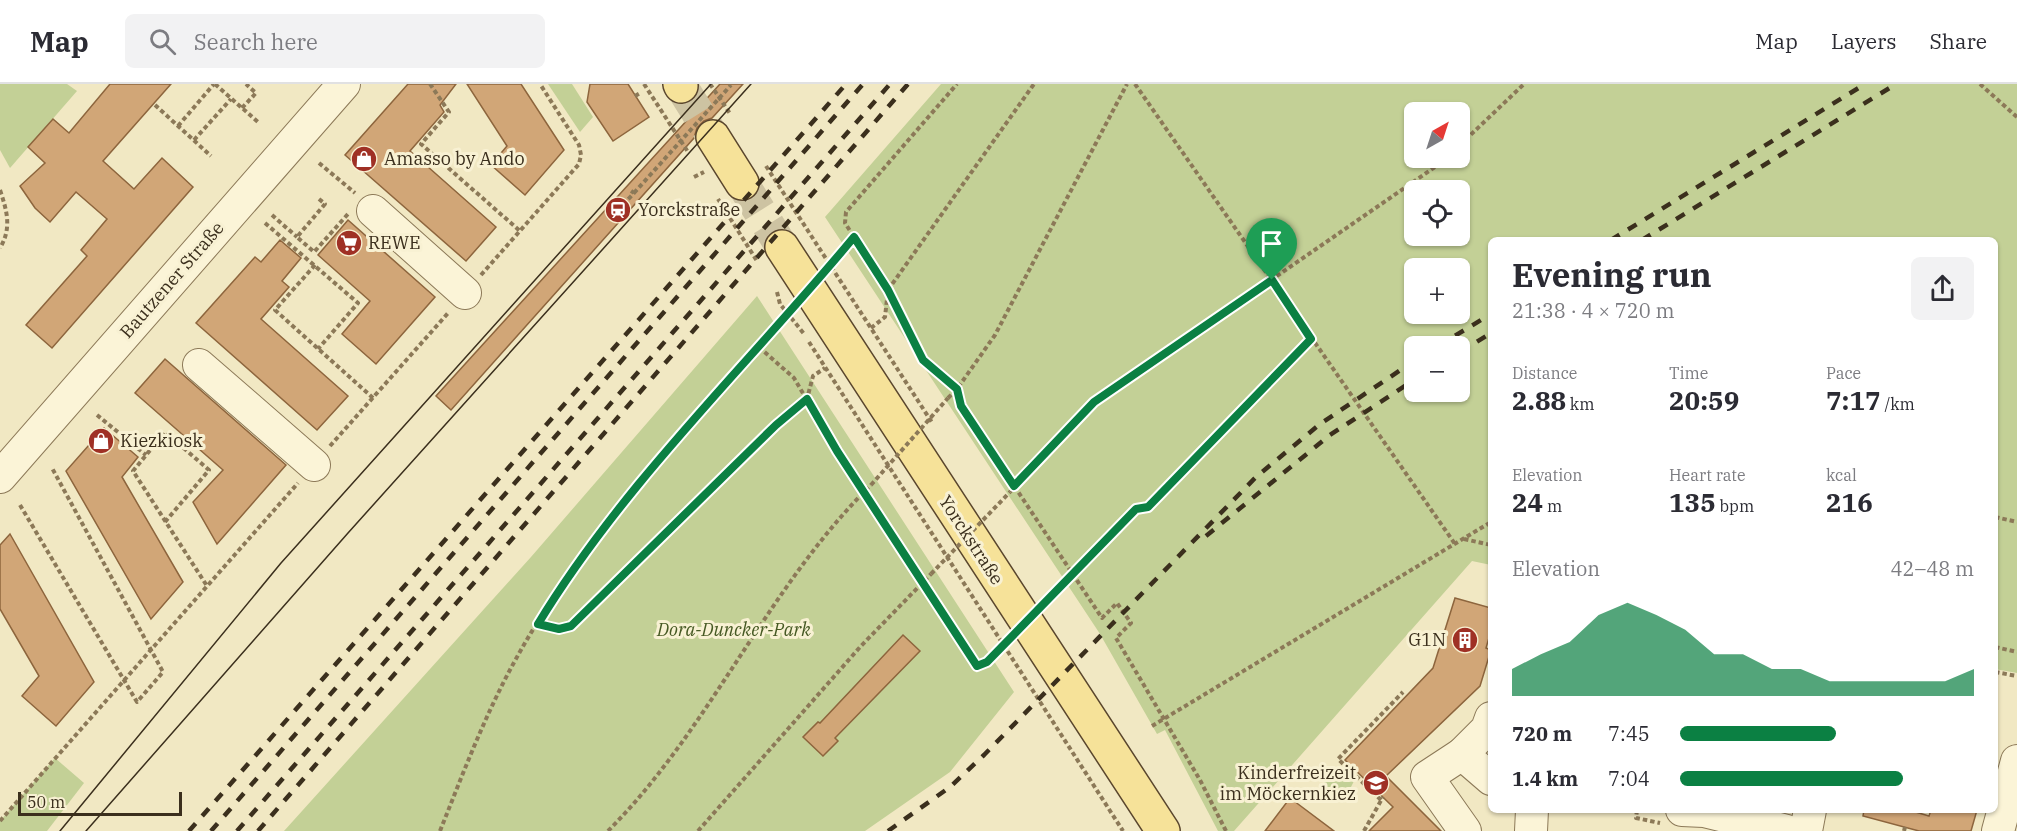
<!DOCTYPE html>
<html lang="en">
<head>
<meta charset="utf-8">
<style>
	body { margin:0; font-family:"IBM Plex Serif",serif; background:#f2f2f3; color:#2b2b33; height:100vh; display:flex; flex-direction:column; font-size:22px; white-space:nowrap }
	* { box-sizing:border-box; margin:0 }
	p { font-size:20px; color:#7c7c81 }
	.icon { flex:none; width:33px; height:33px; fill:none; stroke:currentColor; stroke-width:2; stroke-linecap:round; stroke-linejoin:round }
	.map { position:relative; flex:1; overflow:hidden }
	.panel { position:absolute; left:1488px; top:153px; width:510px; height:576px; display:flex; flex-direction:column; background:#fff; border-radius:9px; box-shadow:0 2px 4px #0004 }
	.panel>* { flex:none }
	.needle { width:39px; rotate:39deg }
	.buttons { position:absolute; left:1404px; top:18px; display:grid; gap:12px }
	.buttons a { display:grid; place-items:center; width:66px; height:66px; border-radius:9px; background:#fff; box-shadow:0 2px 4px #0004; font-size:30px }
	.scale { position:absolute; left:18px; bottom:15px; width:164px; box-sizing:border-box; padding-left:6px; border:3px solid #3b2f1d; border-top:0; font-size:16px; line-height:21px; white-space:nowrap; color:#3b2f1d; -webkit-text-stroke:4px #f8f1d3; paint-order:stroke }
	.pin { position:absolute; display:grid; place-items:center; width:51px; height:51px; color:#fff; margin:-62px -26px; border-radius:50% 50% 50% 0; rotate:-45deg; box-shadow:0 0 6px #0007 }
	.pin .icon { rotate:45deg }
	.round { display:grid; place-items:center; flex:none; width:63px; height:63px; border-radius:9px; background:#f2f2f3 }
	.overview { display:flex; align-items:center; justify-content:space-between; height:102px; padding:0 24px }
	h1 { font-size:33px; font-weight:700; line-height:45px }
	.stats { display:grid; grid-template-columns:repeat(3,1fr); gap:9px; height:102px; padding:6px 24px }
	.stats div { display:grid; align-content:center }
	.stats b { font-size:26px; font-weight:700 }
	.stats small { font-size:16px; font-weight:400 }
	.stats p { font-size:16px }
	.chart { height:168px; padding:12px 24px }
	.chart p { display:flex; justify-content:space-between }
	.chart svg { width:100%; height:108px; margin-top:6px; fill:#0b8043; opacity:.7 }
	ul { padding:0 24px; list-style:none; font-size:20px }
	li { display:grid; grid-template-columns:96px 72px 1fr; align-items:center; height:45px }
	li i { height:15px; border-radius:8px; background:#0b8043 }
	header { display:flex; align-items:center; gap:36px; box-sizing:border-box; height:84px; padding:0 30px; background:#fff; border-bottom:2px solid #e1e1e2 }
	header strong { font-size:28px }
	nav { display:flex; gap:33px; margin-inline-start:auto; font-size:21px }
	.search { width:420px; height:54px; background:#f2f2f3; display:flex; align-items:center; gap:15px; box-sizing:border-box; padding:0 21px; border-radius:9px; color:#7c7c81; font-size:22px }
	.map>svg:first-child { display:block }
	.green { fill:#c3d096; fill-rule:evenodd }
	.building { fill:#d1a677; stroke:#8d653d; stroke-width:1.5 }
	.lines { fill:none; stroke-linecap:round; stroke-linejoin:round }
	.major-tunnel { stroke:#cdc3a2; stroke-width:33; stroke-dasharray:33 16; stroke-linecap:butt }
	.minor-casing { stroke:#8c7958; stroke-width:34 }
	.major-casing { stroke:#5a462d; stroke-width:36 }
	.path { stroke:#8c7958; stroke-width:4; stroke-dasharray:4.5 3; stroke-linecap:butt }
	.minor { stroke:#fbf4d7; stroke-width:32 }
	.major { stroke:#f6e299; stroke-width:33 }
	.tram { stroke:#3b2f1d; stroke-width:1.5 }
	.rail { stroke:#3b2f1d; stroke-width:4.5; stroke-dasharray:10 10; stroke-linecap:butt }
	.path-bridge { stroke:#8c7958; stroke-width:4; stroke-dasharray:4.5 3; stroke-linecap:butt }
	.route-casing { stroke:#fff; stroke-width:12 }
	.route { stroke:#0b8043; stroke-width:8 }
	.labels { text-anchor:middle; stroke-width:6; stroke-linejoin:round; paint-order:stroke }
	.poi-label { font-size:18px; fill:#3b2f1d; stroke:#f8f1d3; text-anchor:start }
	.street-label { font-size:18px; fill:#3b2f1d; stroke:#f8f1d3 }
	.park-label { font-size:18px; font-style:italic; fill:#465923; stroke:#f8f1d3 }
</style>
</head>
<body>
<header>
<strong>Map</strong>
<div class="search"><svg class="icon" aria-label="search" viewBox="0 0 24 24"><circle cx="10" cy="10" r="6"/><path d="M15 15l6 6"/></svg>Search here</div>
<nav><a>Map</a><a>Layers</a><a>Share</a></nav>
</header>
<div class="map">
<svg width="2017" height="747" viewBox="0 0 2017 747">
	<rect width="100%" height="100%" fill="#f1e8c3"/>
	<g class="green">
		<path d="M0 0H67L77 7 10 84 0 66Z"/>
		<path d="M548 0H572L593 33 580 48Z"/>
		<path d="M941 0H2017V589L1995 585V156H1491V481L1472 477 1234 747H1218L1165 646 1157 650 1100 550 825 133ZM1414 28H1460V74H1414ZM1460 106V152H1414V106ZM1414 184H1460V230H1414ZM1414 262H1460V308H1414Z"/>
		<path d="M757 212 1014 608 950 688 865 747H284L531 473Z"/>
		<path d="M55 674 84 699 47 747H0V737Z"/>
		<path d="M1339 683 1354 697 1343 719 1323 700Z"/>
	</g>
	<g class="building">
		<path d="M110 0H171L103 77 134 105 162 74 193 103 52 264 26 241 87 172 81 166 107 135 76 108 50 138 35 124 20 102 45 79 28 63 53 35 69 49Z"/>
		<path d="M408 0H456L440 21 444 28 410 67 496 143 466 177 345 71Z"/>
		<path d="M467 0H521L564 66 525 111 491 81 507 62Z"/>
		<path d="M590 0H628L649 33 613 57 587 18Z"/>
		<path d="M720 0H743L712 34 704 37 697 44 694 54 451 326 436 312Z"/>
		<path d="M348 136 435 213 376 280 342 250 370 217 318 171Z"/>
		<path d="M280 156 301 174 282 197 289 203 261 235 348 312 317 346 196 239 255 173 261 178Z"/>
		<path d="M165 275 286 381 217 460 193 418 223 386 135 309Z"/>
		<path d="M104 344 138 373 122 393 183 498 151 535 66 387Z"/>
		<path d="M10 450 94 598 56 642 22 612 39 592 0 525V461Z"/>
		<path d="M1455 514 1491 524V547L1486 564 1491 566 1480 602 1386 692 1441 747H1369L1393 723 1345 676 1433 584Z"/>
		<path d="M903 551 920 567 835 654 838 657 823 672 803 653 818 638 820 639Z"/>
		<path d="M1290 714 1334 747H1265Z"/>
		<path d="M1864 726H1909L1929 732 1931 726H1977L1971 747H1919L1863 732Z"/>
	</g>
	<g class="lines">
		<g class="major-tunnel">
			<path d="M681 2 713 53"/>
			<path d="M742 99 782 163"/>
		</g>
		<g class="minor-casing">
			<g id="minor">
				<path d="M373 127 465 209"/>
				<path d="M199 281 314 381"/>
				<path d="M0 393 344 0"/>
				<path d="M1491 634 1487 645 1462 670 1491 695"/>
				<path d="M1462 670 1427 693 1465 747"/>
				<path d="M1682 726 1704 727 1787 747"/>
				<path d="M1531 747 1532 726"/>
				<path d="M1806 747 1810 726"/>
				<path d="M1998 747 2017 677"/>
			</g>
		</g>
		<g class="major-casing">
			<g id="major">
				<path d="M680 0 681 2"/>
				<path d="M713 53 742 99"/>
				<path d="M782 163 1163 747"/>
			</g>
		</g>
		<g class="path">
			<path d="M215 0 259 39"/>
			<path d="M430 0 449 28 421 60 520 147"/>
			<path d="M644 0 688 68"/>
			<path d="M710 0 731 31"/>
			<path d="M1135 0 1455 460"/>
			<path d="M1980 0 2017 33"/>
			<path d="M635 12 640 9"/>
			<path d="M155 21 211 72"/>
			<path d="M242 24 256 9 246 0"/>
			<path d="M178 42 214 0"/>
			<path d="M194 56 231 15"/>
			<path d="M1460 61 1524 0"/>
			<path d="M319 79 355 109"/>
			<path d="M766 82 933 340"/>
			<path d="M694 93 704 88"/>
			<path d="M0 106C7 127 12 144 0 164"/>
			<path d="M319 115 325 120 297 153 314 168 348 130"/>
			<path d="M718 115 757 177"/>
			<path d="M618 126 634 109 630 106"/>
			<path d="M272 131 297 153"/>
			<path d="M265 139 358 219 318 265"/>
			<path d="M854 153 888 206 923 276 957 305 961 322 1102 534 1117 519 1131 539 1116 554 1200 696 1226 747"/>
			<path d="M845 164 854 153 845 139 846 128 957 0"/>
			<path d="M315 181 275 226 373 314"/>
			<path d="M481 191 579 80 581 71 579 61 540 0"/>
			<path d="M777 208 780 220 805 251"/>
			<path d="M871 244 885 233 888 206 1034 0"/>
			<path d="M809 258 1123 747"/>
			<path d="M759 263 794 294 837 367 977 582 988 578"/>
			<path d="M948 314 957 305 995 251 1127 0"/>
			<path d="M97 331 146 371"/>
			<path d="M330 362 449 228"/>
			<path d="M1010 408 1094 318 1435 83 1446 74"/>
			<path d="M20 421 137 618 163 588 52 384"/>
			<path d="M1995 433 2017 438"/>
			<path d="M165 438 209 386 165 348 133 387 207 502"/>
			<path d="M1464 455 1491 461"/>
			<path d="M1068 494 1136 425 1148 423 1311 255"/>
			<path d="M538 539 559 545 571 542 776 341 807 315 813 292 825 284"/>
			<path d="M1995 563 2017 568"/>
			<path d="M1489 570 1491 571"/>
			<path d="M1995 588 2017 592"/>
			<path d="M1152 642 1491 438"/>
			<path d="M1381 716 1338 675 1403 608"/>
			<path d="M1637 726 1636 734 1660 739"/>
			<path d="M0 737 298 399"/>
			<path d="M440 747C462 692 483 636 511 584 579 457 682 350 776 243"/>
			<path d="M608 747C711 644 767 503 871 401"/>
			<path d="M698 747 861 562 931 490"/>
			<path d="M1364 747 1383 713"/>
			<path d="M1904 747 1905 743"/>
		</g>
		<use href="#minor" class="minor"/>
		<use href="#major" class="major"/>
		<g class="tram">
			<path d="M60 747 281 479 711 0"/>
			<path d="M86 747 348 449 751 0"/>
		</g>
		<g class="rail">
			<path d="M1611 156 1865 0"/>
			<path d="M1642 156 1896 0"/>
			<path d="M1438 262 1491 230"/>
			<path d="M1460 268 1491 249"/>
			<path d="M1206 452 1330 351 1414 296"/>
			<path d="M189 747 846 0"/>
			<path d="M211 747 863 0"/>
			<path d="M237 747 890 0"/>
			<path d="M258 747 908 0"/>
			<path d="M888 747 950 703 984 671 1256 393 1320 340 1414 277"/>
		</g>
		<g class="path-bridge">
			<path d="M634 109 731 1"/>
			<path d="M776 243 845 164"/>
			<path d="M871 401 948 314"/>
			<path d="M931 490 1010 408"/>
			<path d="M988 578 1068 494"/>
		</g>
	</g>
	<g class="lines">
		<g class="route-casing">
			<path id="route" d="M854 153 888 206 923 276 957 305 961 322 1014 402 1094 318 1272 196 1311 255 1148 423 1136 425 987 578 977 582 837 367 807 315 776 341 571 542 559 545 538 540C625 397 748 281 854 153Z"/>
		</g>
		<use href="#route" class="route"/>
	</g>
	<defs>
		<g id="shop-disc" transform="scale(1.35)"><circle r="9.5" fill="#9f3025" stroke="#f8f1d3"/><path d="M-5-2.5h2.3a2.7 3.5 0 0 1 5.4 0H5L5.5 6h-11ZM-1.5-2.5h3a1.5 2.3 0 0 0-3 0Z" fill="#fff"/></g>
		<g id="station-disc" transform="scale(1.35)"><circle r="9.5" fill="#9f3025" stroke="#f8f1d3"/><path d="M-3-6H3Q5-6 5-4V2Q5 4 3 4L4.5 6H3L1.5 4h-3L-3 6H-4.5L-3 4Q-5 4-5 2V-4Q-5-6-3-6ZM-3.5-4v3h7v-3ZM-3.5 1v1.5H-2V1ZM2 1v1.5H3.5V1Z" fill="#fff"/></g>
		<g id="supermarket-disc" transform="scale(1.35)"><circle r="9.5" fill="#9f3025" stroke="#f8f1d3"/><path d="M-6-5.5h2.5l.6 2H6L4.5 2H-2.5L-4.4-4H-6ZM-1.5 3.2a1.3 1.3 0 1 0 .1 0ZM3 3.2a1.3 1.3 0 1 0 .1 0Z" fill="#fff"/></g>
		<g id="building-disc" transform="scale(1.35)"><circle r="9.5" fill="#9f3025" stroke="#f8f1d3"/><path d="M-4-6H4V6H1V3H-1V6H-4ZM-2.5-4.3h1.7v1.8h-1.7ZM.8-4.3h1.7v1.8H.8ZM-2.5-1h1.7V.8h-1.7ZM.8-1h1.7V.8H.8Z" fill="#fff"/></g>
		<g id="school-disc" transform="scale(1.35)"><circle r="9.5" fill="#9f3025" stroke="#f8f1d3"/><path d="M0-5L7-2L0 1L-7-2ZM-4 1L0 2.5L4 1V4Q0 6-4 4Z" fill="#fff"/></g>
	</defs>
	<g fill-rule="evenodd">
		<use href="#shop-disc" x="364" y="75"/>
		<use href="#station-disc" x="618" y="126"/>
		<use href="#supermarket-disc" x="349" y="159"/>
		<use href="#shop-disc" x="101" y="357"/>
		<use href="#building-disc" x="1465" y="556"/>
		<use href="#school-disc" x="1376" y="699"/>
	</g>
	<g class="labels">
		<g class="poi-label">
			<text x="384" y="81">Amasso by Ando</text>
			<text x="638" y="132">Yorckstraße</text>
			<text x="368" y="165">REWE</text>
			<text x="120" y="363">Kiezkiosk</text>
			<text x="1446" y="562" text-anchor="end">G1N</text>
			<text x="1356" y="695" text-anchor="end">Kinderfreizeit<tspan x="1356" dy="21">im Möckernkiez</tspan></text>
		</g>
		<g class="street-label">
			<text transform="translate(172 196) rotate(-49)" y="6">Bautzener Straße</text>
			<text transform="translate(971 456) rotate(57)" y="6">Yorckstraße</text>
		</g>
		<g class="park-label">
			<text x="734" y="552">Dora-Duncker-Park</text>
		</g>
	</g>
</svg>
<div class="buttons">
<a><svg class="needle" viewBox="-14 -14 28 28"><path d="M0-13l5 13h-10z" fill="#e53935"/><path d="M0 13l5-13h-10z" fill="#7c7c81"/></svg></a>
<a><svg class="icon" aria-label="locate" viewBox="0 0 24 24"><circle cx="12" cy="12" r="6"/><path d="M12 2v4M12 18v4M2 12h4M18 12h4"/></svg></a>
<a>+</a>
<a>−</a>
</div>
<div class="scale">50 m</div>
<div class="pin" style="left:1272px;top:196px;background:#1e9e55"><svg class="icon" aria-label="arrive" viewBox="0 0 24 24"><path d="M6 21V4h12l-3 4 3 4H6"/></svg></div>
<section class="panel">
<div class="overview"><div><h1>Evening run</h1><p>21:38 · 4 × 720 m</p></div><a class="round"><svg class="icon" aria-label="share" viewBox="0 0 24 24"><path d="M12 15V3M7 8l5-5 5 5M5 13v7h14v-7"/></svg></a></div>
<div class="stats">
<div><p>Distance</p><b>2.88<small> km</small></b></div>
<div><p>Time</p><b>20:59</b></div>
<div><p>Pace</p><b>7:17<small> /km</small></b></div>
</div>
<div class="stats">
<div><p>Elevation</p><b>24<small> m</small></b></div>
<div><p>Heart rate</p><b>135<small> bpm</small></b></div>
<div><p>kcal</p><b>216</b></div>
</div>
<div class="chart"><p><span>Elevation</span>42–48 m</p>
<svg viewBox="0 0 160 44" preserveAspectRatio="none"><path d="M0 44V33L10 27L20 22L30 11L40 6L50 11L60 17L70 27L80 27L90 33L100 33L110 38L120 38L130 38L140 38L150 38L160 33V44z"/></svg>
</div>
<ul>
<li><b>720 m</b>7:45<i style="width:53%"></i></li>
<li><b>1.4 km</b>7:04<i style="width:76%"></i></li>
</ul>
</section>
</div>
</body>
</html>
